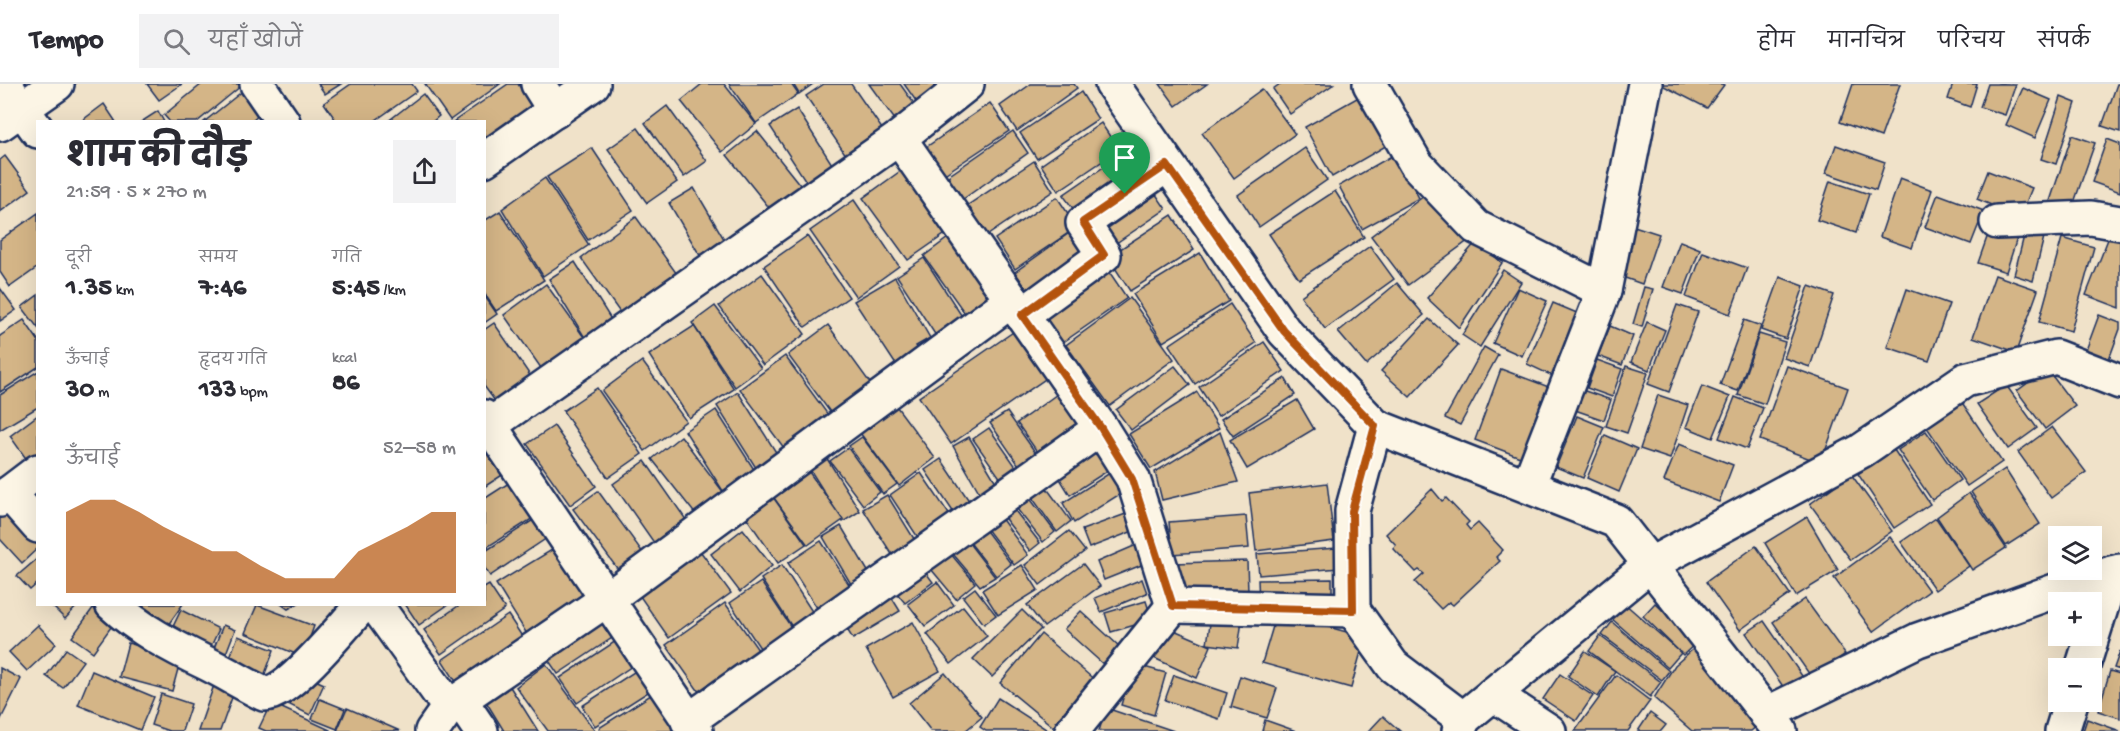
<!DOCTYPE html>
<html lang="hi">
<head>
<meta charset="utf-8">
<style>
	body { margin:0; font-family:"Gochi Hand","Playpen Sans Deva",sans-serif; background:#f2f2f3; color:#2b2b33; height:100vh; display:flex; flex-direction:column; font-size:22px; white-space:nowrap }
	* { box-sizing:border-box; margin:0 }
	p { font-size:20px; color:#7c7c81 }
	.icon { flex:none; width:33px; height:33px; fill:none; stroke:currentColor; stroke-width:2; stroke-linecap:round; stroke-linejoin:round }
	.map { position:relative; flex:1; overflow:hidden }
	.sheet { position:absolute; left:36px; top:36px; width:450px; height:486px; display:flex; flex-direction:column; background:#fff; border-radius:0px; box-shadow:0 6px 24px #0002 }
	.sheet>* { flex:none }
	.fabs { position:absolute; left:2048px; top:442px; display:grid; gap:12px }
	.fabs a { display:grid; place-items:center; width:54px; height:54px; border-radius:0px; background:#fff; box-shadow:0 6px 24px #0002; font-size:30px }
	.pin { position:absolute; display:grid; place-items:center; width:51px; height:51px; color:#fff; margin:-62px -26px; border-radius:50% 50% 50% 0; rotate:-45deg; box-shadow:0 0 6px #0007 }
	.pin .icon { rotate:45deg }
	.round { display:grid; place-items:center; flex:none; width:63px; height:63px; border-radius:0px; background:#f2f2f3 }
	.head { display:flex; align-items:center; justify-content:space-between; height:102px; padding:0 30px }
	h1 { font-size:33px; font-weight:800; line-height:45px }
	.stats { display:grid; grid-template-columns:repeat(3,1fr); gap:9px; height:102px; padding:6px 30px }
	.stats div { display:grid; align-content:center }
	.stats b { font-size:26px; font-weight:800 }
	.stats small { font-size:16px; font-weight:400 }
	.stats p { font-size:16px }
	.chart { height:168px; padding:12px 30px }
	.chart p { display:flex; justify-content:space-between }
	.chart svg { width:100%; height:108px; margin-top:6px; fill:#b45309; opacity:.7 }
	header { display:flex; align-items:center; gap:36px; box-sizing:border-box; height:84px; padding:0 30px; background:#fff; border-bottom:2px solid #e1e1e2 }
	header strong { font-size:28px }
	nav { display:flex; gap:33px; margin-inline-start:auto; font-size:21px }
	.search { width:420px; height:54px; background:#f2f2f3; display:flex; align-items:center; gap:15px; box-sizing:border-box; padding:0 21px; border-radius:0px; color:#7c7c81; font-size:22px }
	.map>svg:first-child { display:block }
	.building { fill:#d4b587; stroke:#1b2f5e; stroke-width:1.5 }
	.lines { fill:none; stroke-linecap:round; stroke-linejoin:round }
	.minor-casing { stroke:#1b2f5e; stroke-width:38 }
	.minor { stroke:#fcf5e5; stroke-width:33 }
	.route-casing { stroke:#fff; stroke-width:12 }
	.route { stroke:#b45309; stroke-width:8 }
</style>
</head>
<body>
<header>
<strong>Tempo</strong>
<div class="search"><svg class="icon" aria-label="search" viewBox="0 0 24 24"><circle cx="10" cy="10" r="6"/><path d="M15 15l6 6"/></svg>यहाँ खोजें</div>
<nav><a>होम</a><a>मानचित्र</a><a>परिचय</a><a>संपर्क</a></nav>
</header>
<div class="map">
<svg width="2120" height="647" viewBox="0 0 2120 647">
	<rect width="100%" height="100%" fill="#f0e2c9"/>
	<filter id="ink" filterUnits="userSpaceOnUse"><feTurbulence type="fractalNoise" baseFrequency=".0167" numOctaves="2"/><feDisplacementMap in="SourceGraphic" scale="12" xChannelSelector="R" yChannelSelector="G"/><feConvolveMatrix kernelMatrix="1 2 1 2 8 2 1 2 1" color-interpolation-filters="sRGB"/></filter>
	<g filter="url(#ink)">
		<g class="building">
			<path d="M147 0H182L159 16Z"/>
			<path d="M202 0H239L241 2 197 38H170L164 31Z"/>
			<path d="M318 0H341L325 10Z"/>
			<path d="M351 0H412L417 7 373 38H337L324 19Z"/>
			<path d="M425 0H500L450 36Z"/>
			<path d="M508 0H518L539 33 484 70V38H453Z"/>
			<path d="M702 0H724L756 40 722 68 681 17Z"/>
			<path d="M729 0H791L798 10 756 39Z"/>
			<path d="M793 0H813L799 10Z"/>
			<path d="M824 0H851L887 52 850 77 806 12Z"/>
			<path d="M869 0H900L918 25 898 40Z"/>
			<path d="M904 0H935L937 2 916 17Z"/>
			<path d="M1031 0H1074L1077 4 1017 47 1000 22Z"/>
			<path d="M1160 0H1207L1176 22Z"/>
			<path d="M1280 0H1334L1290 30 1273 5Z"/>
			<path d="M1663 0H1722L1724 1 1707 24 1662 1Z"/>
			<path d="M1853 0H1900L1881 53 1840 38Z"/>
			<path d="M1953 0H1977L1970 23 1948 15Z"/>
			<path d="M1988 0H2016L2005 31 1980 23Z"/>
			<path d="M2117 0H2120V48L2102 42Z"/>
			<path d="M2023 4 2051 16 2035 54 2006 41Z"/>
			<path d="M1262 5 1295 50 1234 94 1202 49Z"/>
			<path d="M244 6 261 29 251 38H204Z"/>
			<path d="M1081 8 1098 35 1037 75 1020 49Z"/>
			<path d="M423 10 439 32 432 38H387Z"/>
			<path d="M1364 10 1391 59 1332 93 1305 43Z"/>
			<path d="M2061 13 2076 19 2056 80 2041 75Z"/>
			<path d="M990 19 1009 47 943 91 925 64Z"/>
			<path d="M104 20 116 38H80Z"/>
			<path d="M667 22 707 77 684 93 645 39Z"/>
			<path d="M797 25 837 88 811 105 770 42Z"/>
			<path d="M158 27 164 38H141Z"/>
			<path d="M1101 39 1119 66 1058 107 1041 81Z"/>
			<path d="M638 44 677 98 647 119 608 65Z"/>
			<path d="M757 47 804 106 775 131 727 71Z"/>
			<path d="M1013 47 1028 69 959 118 944 95Z"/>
			<path d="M2072 51 2095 59 2070 130 2048 123Z"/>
			<path d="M2107 55 2120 60V108L2092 98Z"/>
			<path d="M1836 61 1885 78 1876 106 1826 89Z"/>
			<path d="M592 64 633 126 588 156 547 93Z"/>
			<path d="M1305 64 1327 96 1259 143 1238 111Z"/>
			<path d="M1124 69 1140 92 1080 134 1063 111Z"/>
			<path d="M1395 70 1419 114 1362 145 1339 102Z"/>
			<path d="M5 72 30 106 0 128V76Z"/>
			<path d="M1034 77 1053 107 985 153 965 123Z"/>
			<path d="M906 83 951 146 908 176 863 114Z"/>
			<path d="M1988 87 2032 104 2020 133 1977 115Z"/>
			<path d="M545 94 589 161 543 192 502 125Z"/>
			<path d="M1900 94 1932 106 1912 164 1880 153Z"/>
			<path d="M1830 97 1869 110 1856 149 1817 136Z"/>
			<path d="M1149 100 1166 125 1106 166 1089 139Z"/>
			<path d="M694 104 727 160 702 175 669 119Z"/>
			<path d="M1432 106 1469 156 1408 201 1371 152Z"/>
			<path d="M1335 107 1364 153 1299 195 1269 150Z"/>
			<path d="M1938 110 1984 127 1971 160 1925 143Z"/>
			<path d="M1057 113 1077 143 1015 185 995 155Z"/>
			<path d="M854 116 899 182 856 213 810 147Z"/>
			<path d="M500 127 544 196 496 227 484 209V137Z"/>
			<path d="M38 129V183L10 203 0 188V156Z"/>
			<path d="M1172 131 1194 166 1130 207 1108 173Z"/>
			<path d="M636 133 682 197 626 237 581 174Z"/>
			<path d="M1631 141 1659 150 1642 200 1614 190Z"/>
			<path d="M1079 142 1099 172 1035 217 1015 188Z"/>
			<path d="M1991 142 2018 151 2006 188 1978 179Z"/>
			<path d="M2112 145 2120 148V224L2086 211Z"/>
			<path d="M956 148 1001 211 969 235 924 172Z"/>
			<path d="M2025 148 2044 153 2033 197 2014 191Z"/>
			<path d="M807 152 849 213 805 243 764 182Z"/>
			<path d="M2062 154 2094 163 2071 247 2039 238Z"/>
			<path d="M1477 157 1502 179 1459 244 1427 214Z"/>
			<path d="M1680 157 1700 165 1683 210 1663 203Z"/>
			<path d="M1370 162 1394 195 1325 245 1301 212Z"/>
			<path d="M1703 168 1747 184 1730 230 1686 213Z"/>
			<path d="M1200 169 1229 217 1163 258 1133 210Z"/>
			<path d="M924 174 967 240 940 258 897 192Z"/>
			<path d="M575 178 617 245 590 262 549 195Z"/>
			<path d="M1104 180 1127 214 1062 259 1039 225Z"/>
			<path d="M1503 186 1521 198 1480 263 1462 251Z"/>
			<path d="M762 190 805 250 763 281 719 222Z"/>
			<path d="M1995 191 2038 206 2016 268 1973 253Z"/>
			<path d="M895 193 930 254 916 262 923 271 900 287 854 217Z"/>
			<path d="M1780 193 1804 202 1786 255 1761 246Z"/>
			<path d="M1397 199 1424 231 1366 281 1338 248Z"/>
			<path d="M546 200 591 263 548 294 504 231Z"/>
			<path d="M1809 202 1834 211 1810 283 1784 274Z"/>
			<path d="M1644 203 1653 205 1642 243 1633 240Z"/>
			<path d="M0 204 16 226 0 237Z"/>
			<path d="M1518 204 1547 217 1522 272 1493 259Z"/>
			<path d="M1907 205 1949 220 1929 277 1887 263Z"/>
			<path d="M38 211V244L22 223Z"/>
			<path d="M484 211 497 230 484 239Z"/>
			<path d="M1130 214 1174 275 1110 322 1066 261Z"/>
			<path d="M1553 219 1584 232 1557 294 1527 280Z"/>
			<path d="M1230 220 1256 259 1195 300 1169 261Z"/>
			<path d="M1677 221 1698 228 1669 308 1648 300Z"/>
			<path d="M715 222 761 284 735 303 692 239Z"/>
			<path d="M2099 231 2120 239V245L2105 286 2082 277Z"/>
			<path d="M1429 235 1458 261 1410 313 1381 287Z"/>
			<path d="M24 236 38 256V283L0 308V252Z"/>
			<path d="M1744 236 1761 242 1738 307 1720 301Z"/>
			<path d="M1647 238 1665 246 1649 286 1631 278Z"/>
			<path d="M494 239 538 303 503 328 484 302V246Z"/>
			<path d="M828 241 873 303 833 332 788 271Z"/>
			<path d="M694 242 734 305 689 334 649 271Z"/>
			<path d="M1610 242 1633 252 1622 281 1598 272Z"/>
			<path d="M1019 244 1051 291 951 360 919 313Z"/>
			<path d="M1759 250 1785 258 1765 320 1738 311Z"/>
			<path d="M1264 258 1284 287 1218 332 1199 303Z"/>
			<path d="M1484 263 1498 271 1460 341 1445 334Z"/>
			<path d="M785 272 834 339 790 372 740 305Z"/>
			<path d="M1597 276 1622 285 1612 313 1587 304Z"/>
			<path d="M642 277 686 337 645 367 602 307Z"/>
			<path d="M1175 282 1190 301 1131 346 1116 326Z"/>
			<path d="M1626 282 1648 289 1627 349 1606 342Z"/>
			<path d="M1787 282 1848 304 1821 379 1760 356Z"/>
			<path d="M1501 285 1554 305 1528 376 1475 356Z"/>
			<path d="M2047 285 2075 322 2045 345 2017 307Z"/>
			<path d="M38 287V323L0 346V311Z"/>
			<path d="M1285 294 1295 311 1233 352 1221 335Z"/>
			<path d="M2006 301 2037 344 2008 365 1977 320Z"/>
			<path d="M1702 302 1730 313 1713 354 1686 343Z"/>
			<path d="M597 304 642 370 608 394 563 327Z"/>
			<path d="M1582 306 1611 316 1604 336 1575 326Z"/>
			<path d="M738 308 779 373 758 387 717 322Z"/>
			<path d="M1060 308 1084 343 1041 373 1017 339Z"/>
			<path d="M1197 308 1219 344 1151 385 1129 350Z"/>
			<path d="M888 311 935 374 899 402 852 338Z"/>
			<path d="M1658 311 1688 321 1670 375 1640 365Z"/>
			<path d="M1735 313 1763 324 1747 365 1719 354Z"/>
			<path d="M1297 316 1314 345 1247 385 1230 356Z"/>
			<path d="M1961 317 2002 378 1967 402 1926 342Z"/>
			<path d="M716 326 755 387 723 407 685 347Z"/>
			<path d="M1007 328 1042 378 1025 390 990 339Z"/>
			<path d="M38 331V379L32 383 10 352Z"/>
			<path d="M1577 332 1604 343 1583 394 1556 383Z"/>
			<path d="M554 342 596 402 570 421 527 360Z"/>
			<path d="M2052 343 2086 388 2051 414 2018 368Z"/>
			<path d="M989 344 1019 387 1003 398 973 355Z"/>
			<path d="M1926 347 1960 396 1932 416 1898 366Z"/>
			<path d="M484 348 510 386 484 403Z"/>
			<path d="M1220 348 1238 398 1162 416 1155 388Z"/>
			<path d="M1605 351 1637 365 1619 408 1587 394Z"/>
			<path d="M681 352 724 409 696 431 652 375Z"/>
			<path d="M862 353 897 400 883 410 849 362Z"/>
			<path d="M969 353 999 403 982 413 953 362Z"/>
			<path d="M1102 360 1115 382 1070 411 1057 390Z"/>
			<path d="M1679 360 1733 381 1719 418 1664 397Z"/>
			<path d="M848 364 880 408 863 421 830 377Z"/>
			<path d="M1894 366 1930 420 1894 444 1858 390Z"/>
			<path d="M826 373 860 427 843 438 809 384Z"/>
			<path d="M941 375 972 421 956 432 925 386Z"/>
			<path d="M645 377 689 440 657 463 613 400Z"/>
			<path d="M1116 385 1128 405 1074 439 1063 419Z"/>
			<path d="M2005 385 2040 440 2006 462 1971 408Z"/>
			<path d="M809 388 843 436 808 461 774 414Z"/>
			<path d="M921 389 953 436 921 458 890 411Z"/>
			<path d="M1851 390 1892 447 1851 476 1810 420Z"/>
			<path d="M515 395 538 431 484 465V415Z"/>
			<path d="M1040 395 1071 437 1057 448 1026 405Z"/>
			<path d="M1327 399 1334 457 1256 467 1249 409Z"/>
			<path d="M1023 405 1055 448 1043 458 1010 416Z"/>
			<path d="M1432 405 1442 417 1446 414 1469 438 1466 441 1470 446 1478 439 1503 466 1496 473 1500 477 1453 521 1449 518 1441 525 1415 498 1424 490 1419 486 1416 488 1393 464 1396 461 1386 450Z"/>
			<path d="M598 407 646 473 622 491 573 425Z"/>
			<path d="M1969 409 2006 464 1972 486 1937 433Z"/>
			<path d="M887 411 916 458 893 472 863 425Z"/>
			<path d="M773 413 806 460 778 479 746 433Z"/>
			<path d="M1009 419 1040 459 1030 467 999 427Z"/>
			<path d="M6 422 38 457V464L22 479 0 455V428Z"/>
			<path d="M1134 427 1141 444 1089 464 1082 446Z"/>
			<path d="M998 430 1028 471 1014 481 984 441Z"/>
			<path d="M541 431 553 450 490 492 484 483V468Z"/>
			<path d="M1246 432 1249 464 1172 470 1169 438Z"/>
			<path d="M1807 433 1838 486 1796 512 1765 459Z"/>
			<path d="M1936 434 1969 482 1935 506 1901 458Z"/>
			<path d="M841 442 872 494 854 505 823 453Z"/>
			<path d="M984 444 1011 480 996 492 968 456Z"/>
			<path d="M743 445 772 482 740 508 711 470Z"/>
			<path d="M1069 447 1085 467 1040 501 1025 481Z"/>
			<path d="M1890 453 1929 507 1873 548 1834 494Z"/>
			<path d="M965 454 995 493 980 502 948 464Z"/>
			<path d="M821 457 854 508 821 530 788 479Z"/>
			<path d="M1141 459 1149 478 1104 496 1097 478Z"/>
			<path d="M560 461 594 515 530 555 496 500Z"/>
			<path d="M1756 462 1790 510 1740 546 1706 498Z"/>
			<path d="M945 463 975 499 956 515 926 479Z"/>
			<path d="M698 464 731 509 669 554 637 508Z"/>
			<path d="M1337 464 1339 484 1259 491 1257 470Z"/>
			<path d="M38 474V499L30 506 17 492Z"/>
			<path d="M1247 477 1248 508 1174 510 1173 479Z"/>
			<path d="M1083 480 1100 502 1044 543 1027 521Z"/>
			<path d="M782 481 815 532 794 546 761 495Z"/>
			<path d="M1022 481 1038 506 998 531 982 506Z"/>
			<path d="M924 486 933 498 905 519 896 508Z"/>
			<path d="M1142 495 1147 509 1101 528 1095 514Z"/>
			<path d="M1332 495V516L1259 518 1258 496Z"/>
			<path d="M761 498 793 546 762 567 730 519Z"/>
			<path d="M937 498 954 521 925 542 908 520Z"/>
			<path d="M489 501 505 525 441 570 424 546 461 520H484V504Z"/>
			<path d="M975 504 996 531 984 540 963 513Z"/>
			<path d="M887 506 900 527 853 555 840 534Z"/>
			<path d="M1805 515 1845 570 1812 594 1773 538Z"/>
			<path d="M1146 517 1152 536 1111 548 1105 529Z"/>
			<path d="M725 519 761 570 702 612 666 561Z"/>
			<path d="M1624 519 1681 569 1668 584 1611 534Z"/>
			<path d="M1655 519 1696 559 1683 571 1643 532Z"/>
			<path d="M50 520H79L65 535Z"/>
			<path d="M126 520H183L163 548Z"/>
			<path d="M281 520H297L288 525Z"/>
			<path d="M405 520H449L419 541Z"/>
			<path d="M257 521 314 542 303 573 245 549Z"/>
			<path d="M963 522 987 552 951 580 927 550Z"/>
			<path d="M93 524 114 539 93 568 72 553Z"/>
			<path d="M181 526 219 545 206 573 167 555Z"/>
			<path d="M1022 526 1041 545 992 593 973 575Z"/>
			<path d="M1081 527 1120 563 1104 581 1064 545Z"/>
			<path d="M1277 529 1365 553 1351 604 1262 579Z"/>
			<path d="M508 531 529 563 462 607 442 576Z"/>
			<path d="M1211 533 1242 537 1238 564 1207 560Z"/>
			<path d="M604 536 615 552 558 590 547 574Z"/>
			<path d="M1764 537 1809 602 1791 614 1746 549Z"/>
			<path d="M913 538 940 587 893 613 866 565Z"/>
			<path d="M1612 538 1669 587 1662 596 1602 551Z"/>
			<path d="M38 541 56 560 27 587 9 568Z"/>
			<path d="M223 541 235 546 223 577 211 572Z"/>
			<path d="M1167 543 1211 562 1197 594 1154 574Z"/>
			<path d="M1041 550 1097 598 1057 646 1000 599Z"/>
			<path d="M625 551 641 576 577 619 560 594Z"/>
			<path d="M238 552 274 566 261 600 225 586Z"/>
			<path d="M1600 552 1661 598 1650 613 1589 567Z"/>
			<path d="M128 559 181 574 172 607 119 593Z"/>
			<path d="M1700 559 1764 636 1751 647H1692L1654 614 1675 581Z"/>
			<path d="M66 565 83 577 63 604 46 592Z"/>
			<path d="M1585 567 1615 587 1598 613 1568 592Z"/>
			<path d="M2120 567V586L2114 584Z"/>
			<path d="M546 580 595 647H548L516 603Z"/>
			<path d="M1133 580 1166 589 1154 631 1121 621Z"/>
			<path d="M643 582 656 603 595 642 582 622Z"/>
			<path d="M0 584 21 595 0 637Z"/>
			<path d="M92 587 154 613 140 646 78 621Z"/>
			<path d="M2110 587 2120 590V634L2098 627Z"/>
			<path d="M945 589 982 633 965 647H931L909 619Z"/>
			<path d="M1560 590 1593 612 1576 637 1543 615Z"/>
			<path d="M304 591 324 600 310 631 290 621Z"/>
			<path d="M1174 591 1227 609 1219 635 1165 616Z"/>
			<path d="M1616 591 1650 617 1628 647H1575Z"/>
			<path d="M1240 592 1277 604 1267 634 1231 623Z"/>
			<path d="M214 601 234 608 220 647H198Z"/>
			<path d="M509 601 538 647H504L485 616Z"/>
			<path d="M657 607 682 647H600L599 644Z"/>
			<path d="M161 610 191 620 182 647H169L151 641Z"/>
			<path d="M998 614 1049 647H986L980 643Z"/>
			<path d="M320 615 345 625 337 645 312 635Z"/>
			<path d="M271 619 330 646 329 647H266L259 644Z"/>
			<path d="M347 624 400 647H337Z"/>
			<path d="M1106 624 1174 647H1099Z"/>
			<path d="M1650 629 1666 641 1661 647H1638Z"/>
			<path d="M1383 632 1400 647H1369Z"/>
			<path d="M2087 635 2120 647H2083Z"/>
			<path d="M1265 636 1296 647H1262Z"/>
		</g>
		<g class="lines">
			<g class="minor-casing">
				<g id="minor">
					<path d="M4 0 38 47"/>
					<path d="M257 0 283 38"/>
					<path d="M538 0 555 27"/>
					<path d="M1112 0 1284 247 1375 342 1616 437 1780 647"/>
					<path d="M1370 0 1416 80 1476 143 1604 207"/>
					<path d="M0 40 57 0"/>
					<path d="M899 54 1101 344 1133 395 1173 522"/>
					<path d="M484 76 593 0"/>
					<path d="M1997 138 2091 134 2120 139"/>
					<path d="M1022 231 1104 171 1083 139 1167 81"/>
					<path d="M484 333 696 647"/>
					<path d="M490 341 899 54 967 0"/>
					<path d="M1375 342 1352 427 1353 526 1393 582 1463 635 1459 647"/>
					<path d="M1528 402 1604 207 1645 0"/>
					<path d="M9 409 38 442"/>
					<path d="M0 416 38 387"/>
					<path d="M112 520C140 546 173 563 206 579 226 589 244 600 264 610 288 611 345 540 363 520"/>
					<path d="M375 520 449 623"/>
					<path d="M1173 522 1353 526"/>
					<path d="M2082 585 2112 489"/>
					<path d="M1493 610 1549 647"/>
					<path d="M460 616 481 647"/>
					<path d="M1766 630 1918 556 2077 499 2120 487"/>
					<path d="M1463 635 1651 480 1861 367 1965 296 2056 273 2120 298"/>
					<path d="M688 637 1101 344"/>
					<path d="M432 647 449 623 606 516 1012 216"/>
					<path d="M1072 647 1173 522"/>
					<path d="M2062 647 2071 618"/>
				</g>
			</g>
			<use href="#minor" class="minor"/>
		</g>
	</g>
	<g class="lines" filter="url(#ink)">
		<g class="route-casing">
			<path id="route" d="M1167 81 1284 247 1375 342 1352 427 1353 526 1173 522 1132 395 1101 344 1022 231 1104 171 1083 138Z"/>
		</g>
		<use href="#route" class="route"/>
	</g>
</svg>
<div class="fabs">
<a><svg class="icon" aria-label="layers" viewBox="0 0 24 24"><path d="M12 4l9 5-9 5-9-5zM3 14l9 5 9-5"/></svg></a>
<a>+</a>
<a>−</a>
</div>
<div class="pin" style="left:1125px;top:110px;background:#1e9e55"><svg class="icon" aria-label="arrive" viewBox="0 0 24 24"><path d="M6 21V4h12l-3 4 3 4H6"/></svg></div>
<section class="sheet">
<div class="head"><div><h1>शाम की दौड़</h1><p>21:59 · 5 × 270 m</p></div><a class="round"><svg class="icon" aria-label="share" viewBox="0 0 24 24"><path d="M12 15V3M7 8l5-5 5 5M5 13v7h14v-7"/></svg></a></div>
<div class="stats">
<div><p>दूरी</p><b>1.35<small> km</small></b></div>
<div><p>समय</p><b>7:46</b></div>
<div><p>गति</p><b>5:45<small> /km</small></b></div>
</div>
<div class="stats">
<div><p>ऊँचाई</p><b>30<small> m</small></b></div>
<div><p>हृदय गति</p><b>133<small> bpm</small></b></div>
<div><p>kcal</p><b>86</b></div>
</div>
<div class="chart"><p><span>ऊँचाई</span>52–58 m</p>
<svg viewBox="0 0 160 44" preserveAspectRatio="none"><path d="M0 44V11L10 6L20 6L30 11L40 17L50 22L60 27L70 27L80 33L90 38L100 38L110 38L120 27L130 22L140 17L150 11L160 11V44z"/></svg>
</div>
</section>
</div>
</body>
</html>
